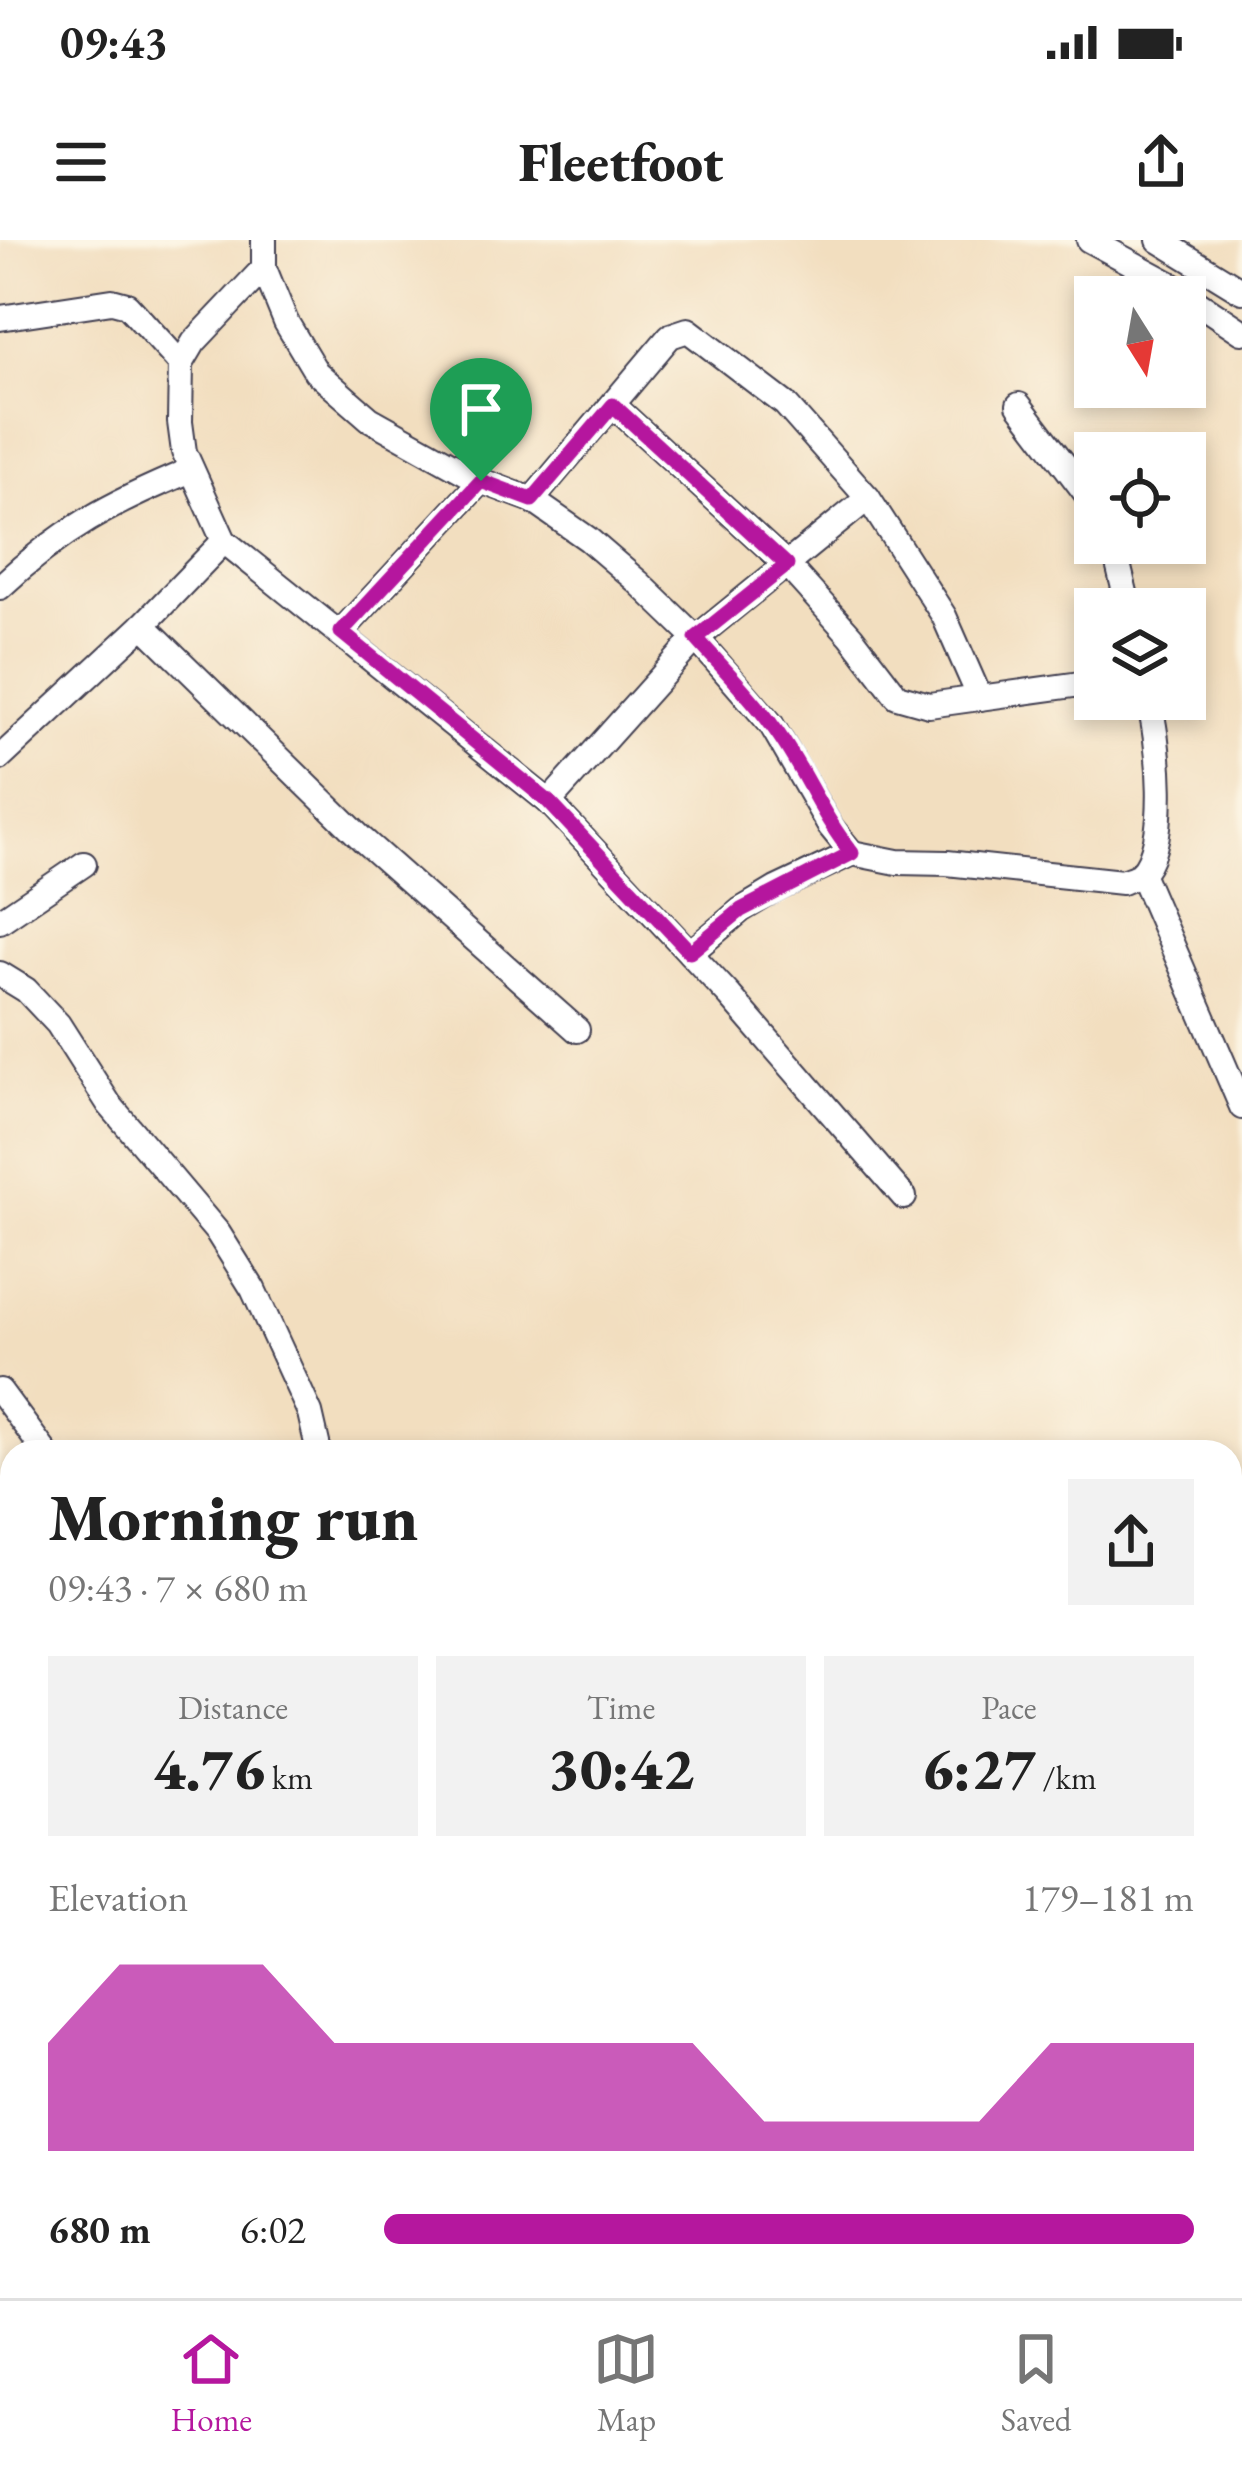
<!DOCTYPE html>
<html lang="en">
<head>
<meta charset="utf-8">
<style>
	body { margin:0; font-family:"EB Garamond",serif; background:#f2f2f2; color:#222; height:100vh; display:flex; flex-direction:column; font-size:45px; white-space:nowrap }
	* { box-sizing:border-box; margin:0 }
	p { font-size:39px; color:#767676 }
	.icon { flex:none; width:66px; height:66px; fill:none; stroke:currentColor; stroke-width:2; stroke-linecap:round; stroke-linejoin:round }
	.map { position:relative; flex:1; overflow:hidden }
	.sheet { position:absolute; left:0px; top:1200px; width:1242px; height:858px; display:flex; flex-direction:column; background:#fff; border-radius:36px 36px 0 0; box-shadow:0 6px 18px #0003 }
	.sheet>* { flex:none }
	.needle { width:78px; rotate:169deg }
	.tools { position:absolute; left:1074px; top:36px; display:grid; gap:24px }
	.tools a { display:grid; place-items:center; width:132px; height:132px; border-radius:0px; background:#fff; box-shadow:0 6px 18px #0003; font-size:60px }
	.pin { position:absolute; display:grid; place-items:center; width:102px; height:102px; color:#fff; margin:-123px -51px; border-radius:50% 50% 50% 0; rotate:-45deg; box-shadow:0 0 12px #0007 }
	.pin .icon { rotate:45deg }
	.round { display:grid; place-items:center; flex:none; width:126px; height:126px; border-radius:0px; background:#f2f2f2 }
	.headline { display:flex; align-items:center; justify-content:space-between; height:204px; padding:0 48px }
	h1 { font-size:66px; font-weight:800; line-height:90px }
	.stats { display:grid; grid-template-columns:repeat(3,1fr); gap:18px; height:204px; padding:12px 48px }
	.stats div { display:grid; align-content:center; border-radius:0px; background:#f2f2f2; text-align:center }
	.stats b { font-size:60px; font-weight:800 }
	.stats small { font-size:33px; font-weight:400 }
	.stats p { font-size:33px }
	.chart { height:336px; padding:24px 48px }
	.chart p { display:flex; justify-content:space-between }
	.chart svg { width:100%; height:216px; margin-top:12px; fill:#b5179e; opacity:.7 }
	ul { padding:0 48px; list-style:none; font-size:39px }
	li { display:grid; grid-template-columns:192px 144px 1fr; align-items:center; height:90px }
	li i { height:30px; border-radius:15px; background:#b5179e }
	.status { display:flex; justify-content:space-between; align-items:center; height:84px; padding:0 60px; background:#fff; direction:ltr }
	.status svg { height:33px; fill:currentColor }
	header { display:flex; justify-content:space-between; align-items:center; height:156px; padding:0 48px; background:#fff; font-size:54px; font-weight:800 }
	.tab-bar { display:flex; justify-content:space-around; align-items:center; height:168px; border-top:3px solid #e0e0e0; background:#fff; font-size:33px; color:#767676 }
	.tab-bar a { display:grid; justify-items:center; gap:6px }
	.tab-bar .active { color:#b5179e }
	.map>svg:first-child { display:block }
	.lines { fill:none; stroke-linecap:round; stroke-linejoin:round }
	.minor-casing { stroke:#413e4f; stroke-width:28 }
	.major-casing { stroke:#413e4f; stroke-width:34 }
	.minor { stroke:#fff; stroke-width:24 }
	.major { stroke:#fff; stroke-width:30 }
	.route-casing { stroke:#fff; stroke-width:24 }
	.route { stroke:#b5179e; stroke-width:15 }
</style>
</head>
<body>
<div class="status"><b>09:43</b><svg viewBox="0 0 49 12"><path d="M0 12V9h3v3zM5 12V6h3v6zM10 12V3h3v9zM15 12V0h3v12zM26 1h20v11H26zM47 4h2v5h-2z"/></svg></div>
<header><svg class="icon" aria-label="menu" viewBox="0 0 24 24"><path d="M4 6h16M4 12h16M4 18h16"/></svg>Fleetfoot<svg class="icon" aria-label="share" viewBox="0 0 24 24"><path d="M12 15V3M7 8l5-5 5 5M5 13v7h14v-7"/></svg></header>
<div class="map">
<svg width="1242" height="2058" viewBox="0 0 1242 2058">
	<rect width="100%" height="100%" fill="#fcf5e5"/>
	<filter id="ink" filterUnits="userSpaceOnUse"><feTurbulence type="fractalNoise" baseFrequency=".00833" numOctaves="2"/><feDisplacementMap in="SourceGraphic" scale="24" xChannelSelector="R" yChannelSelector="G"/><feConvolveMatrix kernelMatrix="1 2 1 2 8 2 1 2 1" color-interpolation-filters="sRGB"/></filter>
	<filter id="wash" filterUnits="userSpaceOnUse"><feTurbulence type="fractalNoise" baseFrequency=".004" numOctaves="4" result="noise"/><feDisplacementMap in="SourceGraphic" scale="48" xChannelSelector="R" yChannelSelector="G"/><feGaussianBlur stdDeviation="2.7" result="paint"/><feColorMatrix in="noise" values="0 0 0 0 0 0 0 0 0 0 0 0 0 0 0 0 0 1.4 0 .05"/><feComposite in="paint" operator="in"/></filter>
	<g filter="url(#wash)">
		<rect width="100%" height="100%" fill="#f2debf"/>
	</g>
	<g filter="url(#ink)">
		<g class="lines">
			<g class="minor-casing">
				<g id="minor">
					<path d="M264 0V28L286 82 316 132 370 179 481 241 532 260 588 299 638 342 696 398 771 484 829 585 852 613 897 622 947 623 1122 642C1128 639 1135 638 1140 634 1171 607 1159 495 1148 459"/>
					<path d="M1089 0 1167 42 1242 92"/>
					<path d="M1159 0 1242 51"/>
					<path d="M264 28 194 102 181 124 180 182 184 212 224 301 549 562 730 756 904 957"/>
					<path d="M0 78 112 61 127 65 181 124"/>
					<path d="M613 165 787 325 851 396 897 456 929 465 1095 442"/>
					<path d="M1019 165 1095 265"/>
					<path d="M532 260 670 96 688 90 785 164 868 258 944 376 980 458"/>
					<path d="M1113 303 1129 369"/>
					<path d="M0 347C62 289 112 263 189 231"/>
					<path d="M143 385 363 600 577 790"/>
					<path d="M341 392 481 241"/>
					<path d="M0 518 143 385 224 301"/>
					<path d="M549 562 696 398 868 258"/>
					<path d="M1141 633 1242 867"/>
					<path d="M0 681 84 624"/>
					<path d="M690 713 741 670 776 649 852 613"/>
					<path d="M0 734 26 750 58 784 109 864 218 993 253 1049 310 1173 319 1212"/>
					<path d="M0 1151 45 1212"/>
					<path d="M0 1437 12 1407"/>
					<path d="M1230 1553 1242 1544"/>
					<path d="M1230 1883 1242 1872"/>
					<path d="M0 1893 12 1905"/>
					<path d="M0 2006 12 1995"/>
					<path d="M135 2046 145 2058"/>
					<path d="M692 2046 704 2058"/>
					<path d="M905 2046 916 2058"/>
					<path d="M1118 2046 1122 2058"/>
				</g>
			</g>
			<g class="major-casing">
				<g id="major">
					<path d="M0 1649 12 1661"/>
					<path d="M0 1688 12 1700"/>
					<path d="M356 2046 368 2058"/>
					<path d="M384 2046 396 2058"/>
				</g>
			</g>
			<use href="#minor" class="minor"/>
			<use href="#major" class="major"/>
		</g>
	</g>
	<g class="lines" filter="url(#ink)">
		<g class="route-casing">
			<path id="route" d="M613 165 787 325 696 398C721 426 749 454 771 484 803 525 819 573 852 613L741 670 690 712 549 562 341 392 481 241 532 260Z"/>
		</g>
		<use href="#route" class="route"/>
	</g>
</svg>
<div class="tools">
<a><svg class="needle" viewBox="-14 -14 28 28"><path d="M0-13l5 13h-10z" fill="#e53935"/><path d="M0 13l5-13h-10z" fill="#767676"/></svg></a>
<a><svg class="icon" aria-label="locate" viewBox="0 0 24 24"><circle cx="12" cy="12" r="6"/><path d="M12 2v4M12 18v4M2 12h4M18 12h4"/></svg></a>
<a><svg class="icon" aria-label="layers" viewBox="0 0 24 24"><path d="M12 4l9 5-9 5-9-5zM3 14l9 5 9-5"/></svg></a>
</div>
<div class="pin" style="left:481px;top:241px;background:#1e9e55"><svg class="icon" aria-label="arrive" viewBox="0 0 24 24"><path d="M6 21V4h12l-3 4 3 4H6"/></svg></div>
<section class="sheet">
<div class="headline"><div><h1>Morning run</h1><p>09:43 · 7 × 680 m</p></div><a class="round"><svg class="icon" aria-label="share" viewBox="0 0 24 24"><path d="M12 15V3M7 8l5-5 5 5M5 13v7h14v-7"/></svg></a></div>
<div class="stats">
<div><p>Distance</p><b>4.76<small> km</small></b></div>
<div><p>Time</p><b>30:42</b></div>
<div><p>Pace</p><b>6:27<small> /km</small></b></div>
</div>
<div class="chart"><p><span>Elevation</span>179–181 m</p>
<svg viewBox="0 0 160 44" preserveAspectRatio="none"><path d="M0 44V22L10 6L20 6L30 6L40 22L50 22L60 22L70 22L80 22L90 22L100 38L110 38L120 38L130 38L140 22L150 22L160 22V44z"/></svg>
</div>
<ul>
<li><b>680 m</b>6:02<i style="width:100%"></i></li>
</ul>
</section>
</div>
<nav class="tab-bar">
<a class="active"><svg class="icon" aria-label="home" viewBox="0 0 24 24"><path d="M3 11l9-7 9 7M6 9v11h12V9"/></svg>Home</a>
<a><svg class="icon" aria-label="map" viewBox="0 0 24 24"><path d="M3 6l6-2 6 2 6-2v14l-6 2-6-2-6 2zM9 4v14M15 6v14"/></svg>Map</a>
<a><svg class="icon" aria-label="saved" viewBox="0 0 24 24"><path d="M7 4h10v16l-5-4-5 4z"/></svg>Saved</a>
</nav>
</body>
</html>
